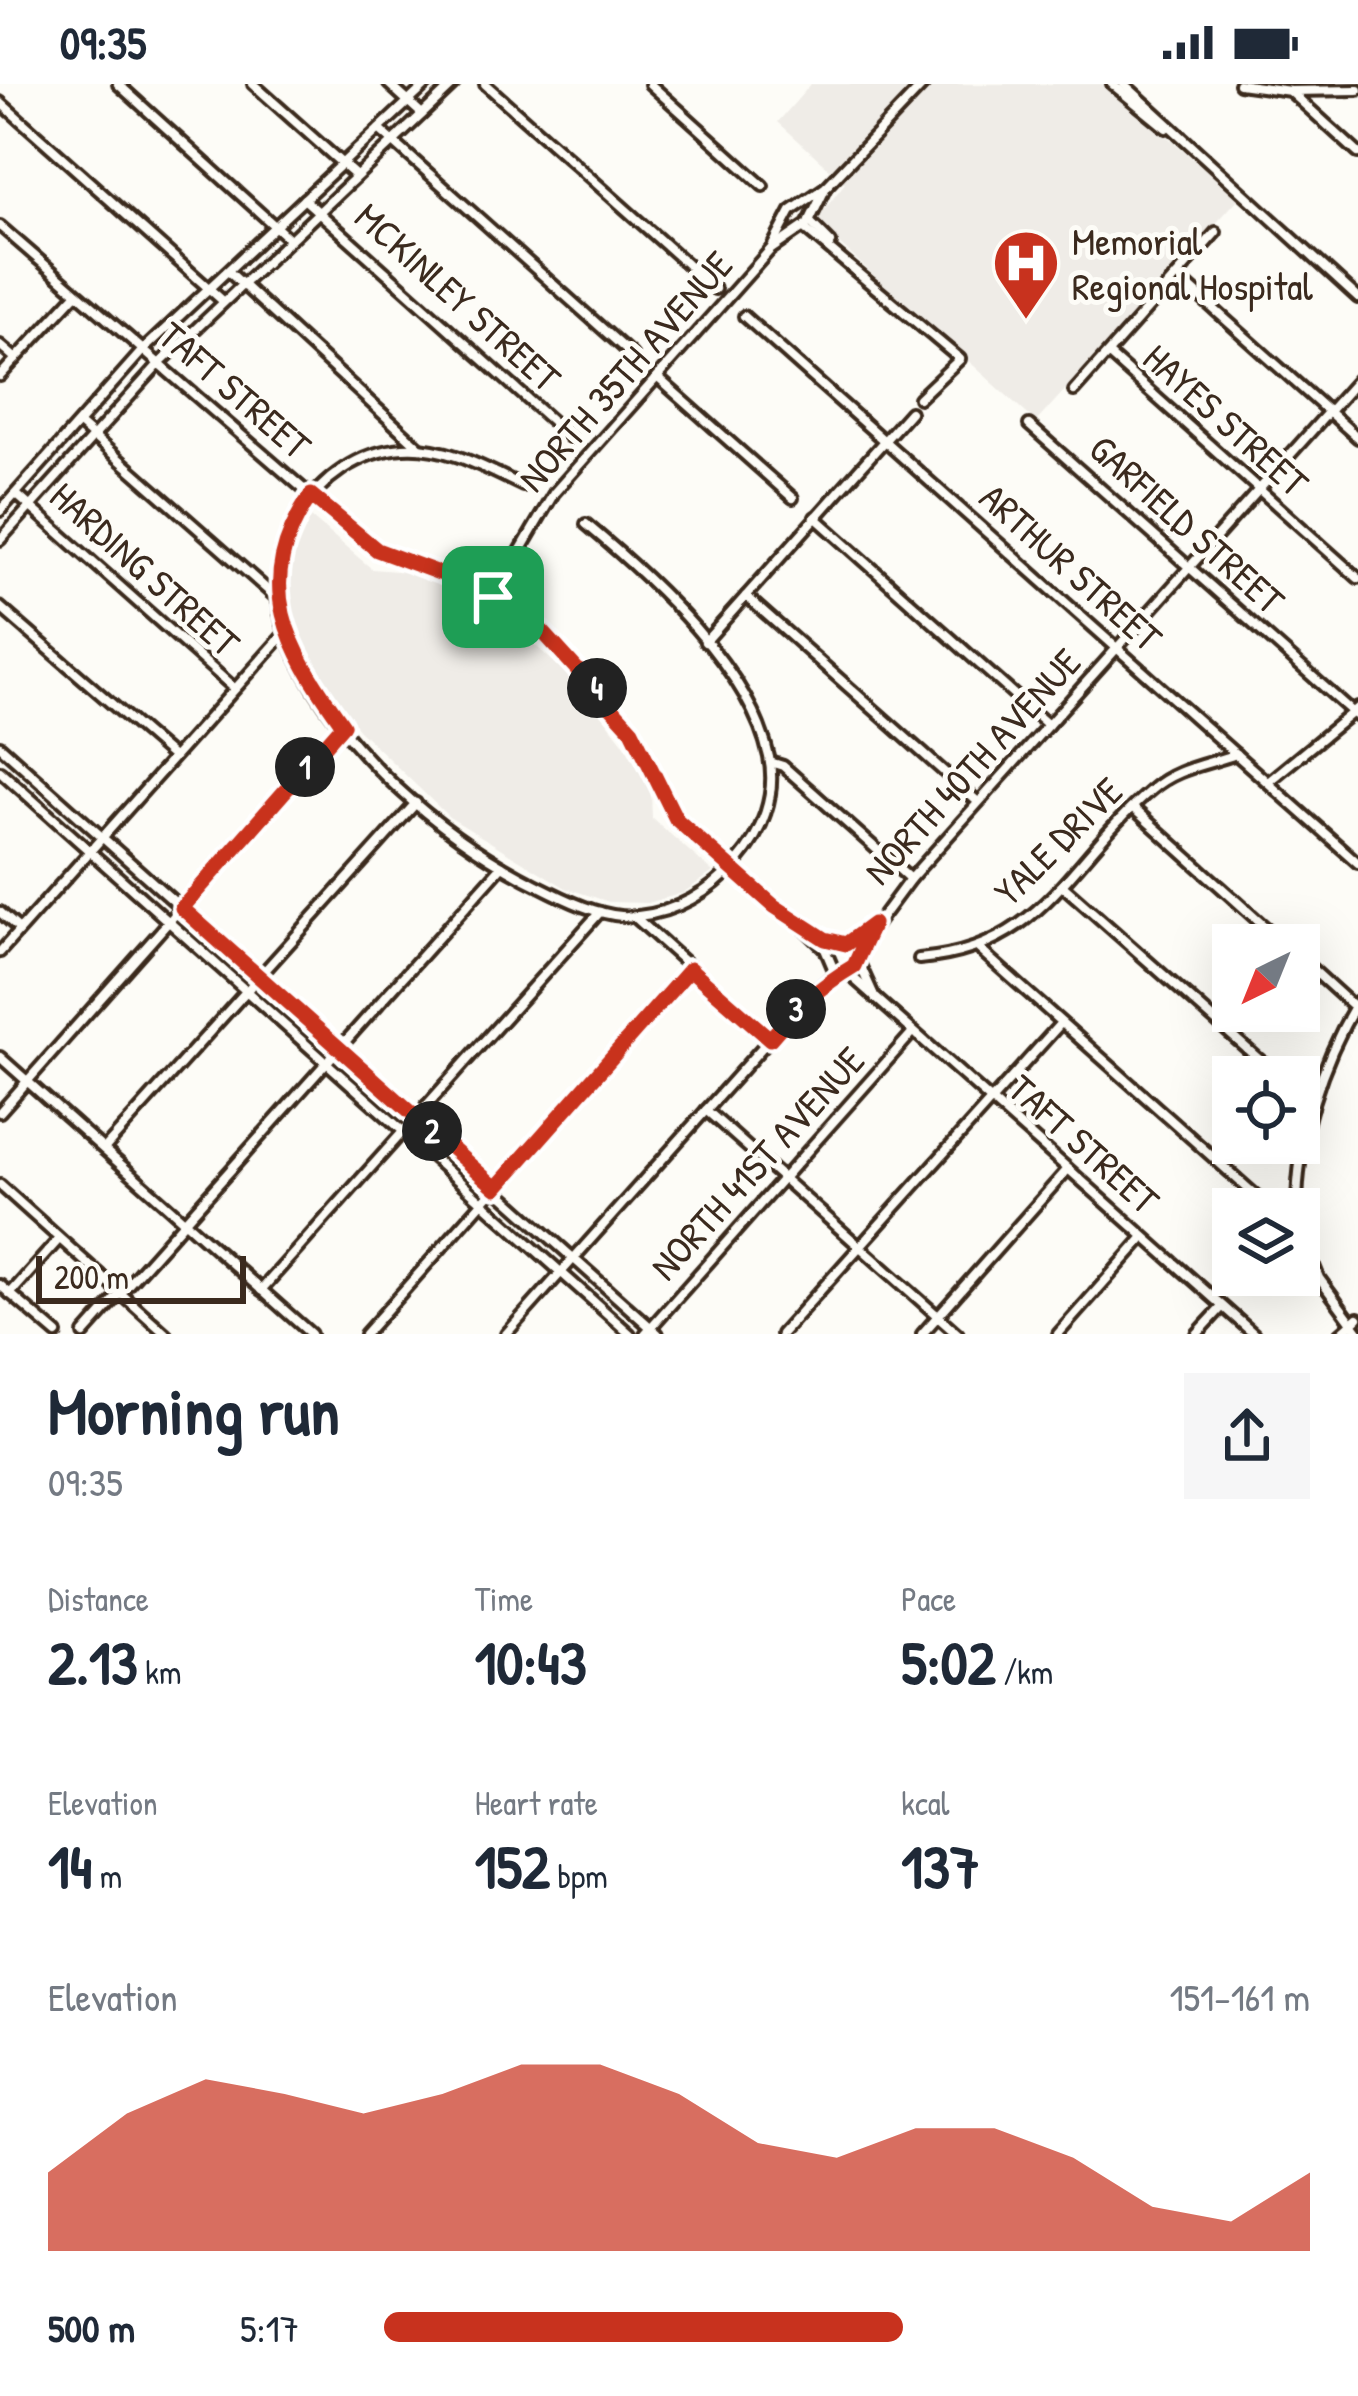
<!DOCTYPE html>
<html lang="en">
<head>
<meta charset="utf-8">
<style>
	body { margin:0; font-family:"Patrick Hand",sans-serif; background:#f6f6f7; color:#1f2937; height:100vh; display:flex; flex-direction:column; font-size:45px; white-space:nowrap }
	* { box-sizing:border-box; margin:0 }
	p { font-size:39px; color:#747a83 }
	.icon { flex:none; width:66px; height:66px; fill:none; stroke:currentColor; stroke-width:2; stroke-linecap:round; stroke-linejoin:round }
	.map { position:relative; height:1250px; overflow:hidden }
	.panel { display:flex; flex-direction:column; background:#fff; flex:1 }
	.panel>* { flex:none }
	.needle { width:78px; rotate:223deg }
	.tools { position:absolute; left:1212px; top:840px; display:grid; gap:24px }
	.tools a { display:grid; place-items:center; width:108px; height:108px; border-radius:0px; background:#fff; box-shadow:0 12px 48px #0002; font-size:60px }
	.scale { position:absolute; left:36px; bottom:30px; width:210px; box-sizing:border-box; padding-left:12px; border:6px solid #3b2a1e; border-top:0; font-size:33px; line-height:42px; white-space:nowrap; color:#3b2a1e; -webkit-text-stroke:9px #fdfcf7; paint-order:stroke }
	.pin { position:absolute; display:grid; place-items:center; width:102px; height:102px; color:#fff; margin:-51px; border-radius:24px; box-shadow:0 6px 18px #0006 }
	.km { position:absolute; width:60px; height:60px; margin:-30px; border-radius:50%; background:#222; color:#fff; font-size:33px; line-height:60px; text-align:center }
	.round { display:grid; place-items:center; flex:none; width:126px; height:126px; border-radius:0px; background:#f6f6f7 }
	.overview { display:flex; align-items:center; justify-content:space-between; height:204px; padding:0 48px }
	h1 { font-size:66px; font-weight:800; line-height:90px }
	.stats { display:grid; grid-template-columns:repeat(3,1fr); gap:18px; height:204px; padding:12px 48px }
	.stats div { display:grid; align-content:center }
	.stats b { font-size:60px; font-weight:800 }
	.stats small { font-size:33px; font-weight:400 }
	.stats p { font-size:33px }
	.chart { height:336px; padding:24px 48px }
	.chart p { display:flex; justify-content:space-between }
	.chart svg { width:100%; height:216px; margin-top:12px; fill:#c8321e; opacity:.7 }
	ul { padding:0 48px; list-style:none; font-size:39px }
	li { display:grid; grid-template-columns:192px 144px 1fr; align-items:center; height:90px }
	li i { height:30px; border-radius:15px; background:#c8321e }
	.status { display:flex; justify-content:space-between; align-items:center; height:84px; padding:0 60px; background:#fff; direction:ltr }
	.status svg { height:33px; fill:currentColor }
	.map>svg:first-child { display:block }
	.built { fill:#efece7 }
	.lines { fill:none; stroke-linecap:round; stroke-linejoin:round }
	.minor-casing { stroke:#3b2a1e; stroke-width:16 }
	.minor { stroke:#fdfcf7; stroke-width:8 }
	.route-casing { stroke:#fff; stroke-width:24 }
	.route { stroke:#c8321e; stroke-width:15 }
	.labels { text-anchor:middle; stroke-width:10; stroke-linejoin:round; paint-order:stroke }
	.poi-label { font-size:39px; fill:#3b2a1e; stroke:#fdfcf7; text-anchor:start }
	.street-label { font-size:39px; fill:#3b2a1e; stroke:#fdfcf7 }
</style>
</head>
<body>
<div class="status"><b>09:35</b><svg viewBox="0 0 49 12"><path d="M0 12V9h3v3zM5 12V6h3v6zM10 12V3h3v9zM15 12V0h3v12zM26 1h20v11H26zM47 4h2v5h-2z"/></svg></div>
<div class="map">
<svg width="1358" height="1250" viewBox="0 0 1358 1250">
	<rect width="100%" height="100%" fill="#fdfcf7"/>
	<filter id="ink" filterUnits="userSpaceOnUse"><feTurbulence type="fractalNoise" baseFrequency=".00833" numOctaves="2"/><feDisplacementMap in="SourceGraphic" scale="24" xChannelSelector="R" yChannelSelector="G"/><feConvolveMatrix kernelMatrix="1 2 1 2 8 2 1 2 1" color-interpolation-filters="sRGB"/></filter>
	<g filter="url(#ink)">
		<g class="built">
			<path d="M811 0H1106L1239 114 1036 338 815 138 845 99 778 38Z"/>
			<path d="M311 433 372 485 409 488 450 504 518 546 577 599 623 658 651 708 652 734 713 788 683 809 648 819 609 818 566 804 449 733 358 645 312 578 294 536 290 497 295 468Z"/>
		</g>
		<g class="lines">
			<g class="minor-casing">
				<g id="minor">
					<path d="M118 0 289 155"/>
					<path d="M253 0 356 92"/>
					<path d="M389 0 422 30"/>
					<path d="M485 0 715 205"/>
					<path d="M650 0 763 102"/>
					<path d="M1112 0 1166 44"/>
					<path d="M1124 0 1358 214"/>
					<path d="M1239 0 1290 7 1358 6"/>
					<path d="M1291 8 1358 69"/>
					<path d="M0 18 223 217"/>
					<path d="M379 45 632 271"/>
					<path d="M304 115 572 355"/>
					<path d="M809 137 831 159"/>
					<path d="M0 142 353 448 377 466 469 500 543 548 632 646 676 735 774 822 825 855 852 863 875 914"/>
					<path d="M804 144 960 275 919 314"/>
					<path d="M771 165 791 127 826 103 924 0"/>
					<path d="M228 187 420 364"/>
					<path d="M1177 192 1358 354"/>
					<path d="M744 232 1358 779"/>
					<path d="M0 261 16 275"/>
					<path d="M1108 270 1358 494"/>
					<path d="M0 292 76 210"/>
					<path d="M657 293 793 414"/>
					<path d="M1074 307 1216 148"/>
					<path d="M79 340 279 516"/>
					<path d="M1029 341 1358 633"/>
					<path d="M523 402C485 384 446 361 403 364 314 371 253 472 287 553 333 664 446 758 551 808 577 821 609 835 638 832 710 826 785 749 769 673 750 584 653 496 586 440"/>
					<path d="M16 410 234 604"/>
					<path d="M0 427 143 266 427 0"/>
					<path d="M815 433 1048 641"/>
					<path d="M0 456 159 280 454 0"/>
					<path d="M746 512 978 718"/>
					<path d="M493 513 554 409 770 166 808 140 826 103"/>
					<path d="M0 523 173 673"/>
					<path d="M705 558 910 328"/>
					<path d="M0 662 658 1250"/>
					<path d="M770 678 783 682 910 795"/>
					<path d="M0 687 630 1250"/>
					<path d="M1268 698 1358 624"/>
					<path d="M1133 724 1285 861"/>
					<path d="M1064 803 1279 993"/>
					<path d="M0 828 19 845"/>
					<path d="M636 834 770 955"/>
					<path d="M804 844 825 865 833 884 850 891 1254 1250"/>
					<path d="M979 865 1271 1125"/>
					<path d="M0 868 285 549"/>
					<path d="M856 868 910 795 1358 295"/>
					<path d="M1299 873 1354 923"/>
					<path d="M919 875C1044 865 1068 776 1151 706 1176 684 1206 681 1236 670"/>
					<path d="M0 973 311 1250"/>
					<path d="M1299 1011 1312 1023"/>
					<path d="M706 1026 958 1250"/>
					<path d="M0 1028 343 641"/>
					<path d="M104 1065 416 719"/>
					<path d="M0 1101 166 1250"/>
					<path d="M1297 1125C1297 1053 1321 979 1358 917"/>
					<path d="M1299 1145 1319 1194 1358 1247"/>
					<path d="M0 1201 57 1250"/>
					<path d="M261 1206 600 828"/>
					<path d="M10 1210 59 1155"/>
					<path d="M84 1250 502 782"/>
					<path d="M365 1250 690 885"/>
					<path d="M506 1250 808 912 839 887"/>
					<path d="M645 1250 913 948"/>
					<path d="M781 1250 1060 940"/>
					<path d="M922 1250 1068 1085"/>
					<path d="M1058 1250 1144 1153"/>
					<path d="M1197 1250 1222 1223"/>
					<path d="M1340 1250 1358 1234"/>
				</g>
			</g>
			<use href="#minor" class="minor"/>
		</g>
	</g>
	<g class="lines" filter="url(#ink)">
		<g class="route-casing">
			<path id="route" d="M311 411 377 466 469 500 543 548 632 646 676 735 774 822 825 855 846 860 873 840 854 882C820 902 796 925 770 955L690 885 496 1104 182 824 343 641C287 562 250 501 311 411Z"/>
		</g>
		<use href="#route" class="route"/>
	</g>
	<defs>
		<g id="hospital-pin" transform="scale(3.45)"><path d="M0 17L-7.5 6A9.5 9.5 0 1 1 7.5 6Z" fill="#c8321e" stroke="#fdfcf7"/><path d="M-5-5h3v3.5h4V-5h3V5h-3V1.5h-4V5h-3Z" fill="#fff"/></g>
	</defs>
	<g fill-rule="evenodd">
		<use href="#hospital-pin" x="1026" y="179"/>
	</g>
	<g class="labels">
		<g class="poi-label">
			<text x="1072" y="171">Memorial<tspan x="1072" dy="45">Regional Hospital</tspan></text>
		</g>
		<g class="street-label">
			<text transform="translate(458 213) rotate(42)" y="14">MCKINLEY STREET</text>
			<text transform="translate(625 287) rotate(-49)" y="14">NORTH 35TH AVENUE</text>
			<text transform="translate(235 306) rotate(41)" y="14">TAFT STREET</text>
			<text transform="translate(1226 336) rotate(42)" y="14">HAYES STREET</text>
			<text transform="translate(1187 440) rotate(42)" y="14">GARFIELD STREET</text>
			<text transform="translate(1071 483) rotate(42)" y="14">ARTHUR STREET</text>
			<text transform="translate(145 485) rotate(42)" y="14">HARDING STREET</text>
			<text transform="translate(972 682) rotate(-48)" y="14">NORTH 40TH AVENUE</text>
			<text transform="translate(1058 757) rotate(-45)" y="14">YALE DRIVE</text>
			<text transform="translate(1084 1060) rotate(42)" y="14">TAFT STREET</text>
			<text transform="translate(757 1079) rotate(-48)" y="14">NORTH 41ST AVENUE</text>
		</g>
	</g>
</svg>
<div class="tools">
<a><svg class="needle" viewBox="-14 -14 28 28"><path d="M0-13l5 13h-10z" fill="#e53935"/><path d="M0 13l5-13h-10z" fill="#747a83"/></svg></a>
<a><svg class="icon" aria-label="locate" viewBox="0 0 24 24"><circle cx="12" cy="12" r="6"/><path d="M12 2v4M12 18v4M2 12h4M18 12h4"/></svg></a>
<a><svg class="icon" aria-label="layers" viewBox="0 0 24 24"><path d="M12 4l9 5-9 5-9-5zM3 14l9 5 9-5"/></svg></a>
</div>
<div class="scale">200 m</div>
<div class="pin" style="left:493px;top:513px;background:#1e9e55"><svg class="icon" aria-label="arrive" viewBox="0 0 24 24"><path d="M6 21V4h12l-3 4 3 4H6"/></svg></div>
<b class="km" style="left:305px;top:683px">1</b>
<b class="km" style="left:432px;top:1047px">2</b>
<b class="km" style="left:796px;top:925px">3</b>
<b class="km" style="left:597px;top:604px">4</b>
</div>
<section class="panel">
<div class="overview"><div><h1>Morning run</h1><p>09:35</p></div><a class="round"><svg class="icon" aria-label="share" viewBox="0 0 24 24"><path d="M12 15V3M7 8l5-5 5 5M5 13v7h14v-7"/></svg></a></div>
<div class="stats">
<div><p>Distance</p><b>2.13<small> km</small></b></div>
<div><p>Time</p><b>10:43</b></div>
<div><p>Pace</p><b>5:02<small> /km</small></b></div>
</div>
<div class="stats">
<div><p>Elevation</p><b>14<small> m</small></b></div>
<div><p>Heart rate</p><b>152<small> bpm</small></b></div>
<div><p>kcal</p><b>137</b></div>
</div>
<div class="chart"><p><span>Elevation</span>151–161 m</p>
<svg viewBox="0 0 160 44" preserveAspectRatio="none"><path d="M0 44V28L10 16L20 9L30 12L40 16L50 12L60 6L70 6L80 12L90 22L100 25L110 19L120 19L130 25L140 35L150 38L160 28V44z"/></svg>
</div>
<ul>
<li><b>500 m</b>5:17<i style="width:56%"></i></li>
</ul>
</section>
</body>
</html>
